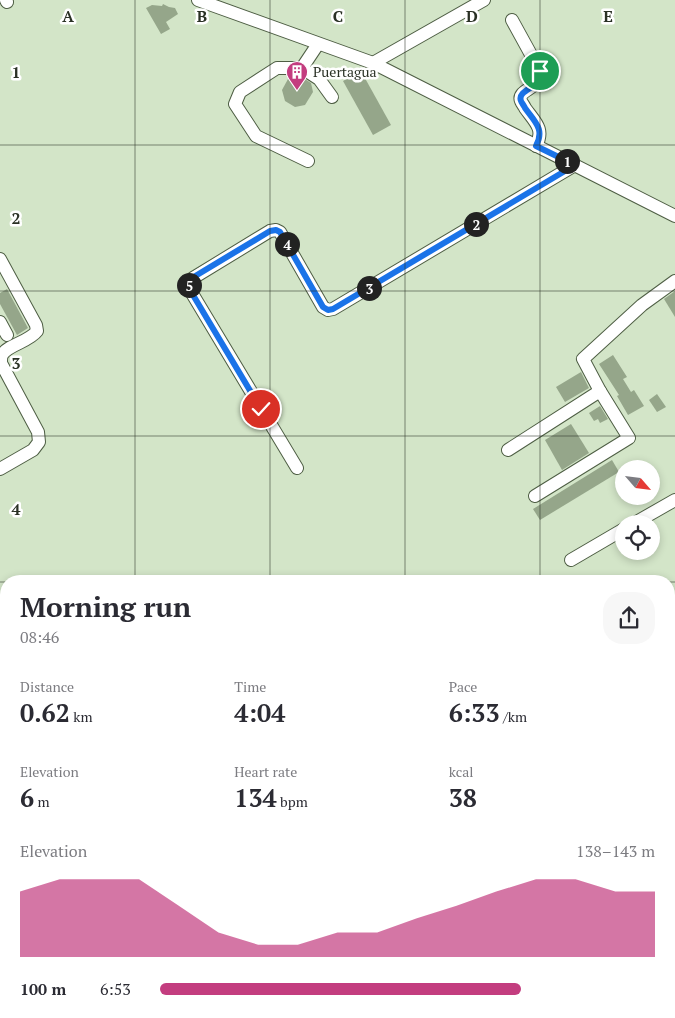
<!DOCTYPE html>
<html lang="en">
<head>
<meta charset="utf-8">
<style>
	body { margin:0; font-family:"PT Serif",serif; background:#f7f7f7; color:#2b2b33; height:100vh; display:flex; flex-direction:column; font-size:19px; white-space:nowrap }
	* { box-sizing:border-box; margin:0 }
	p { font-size:16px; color:#7c7c81 }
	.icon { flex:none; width:28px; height:28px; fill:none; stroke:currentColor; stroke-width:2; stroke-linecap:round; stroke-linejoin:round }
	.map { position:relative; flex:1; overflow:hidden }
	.sheet { position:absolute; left:0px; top:575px; width:675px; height:444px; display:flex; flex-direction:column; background:#fff; border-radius:20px 20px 0 0; box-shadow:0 2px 8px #0003 }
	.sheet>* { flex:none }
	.needle { width:32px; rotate:118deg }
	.controls { position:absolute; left:615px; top:460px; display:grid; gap:10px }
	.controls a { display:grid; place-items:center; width:45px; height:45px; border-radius:50%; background:#fff; box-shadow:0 2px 8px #0003; font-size:25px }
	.pin { position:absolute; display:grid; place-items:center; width:42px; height:42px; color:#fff; margin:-21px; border:2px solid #fff; border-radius:50%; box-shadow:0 1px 5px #0007 }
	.km { position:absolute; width:25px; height:25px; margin:-12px; border-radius:50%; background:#222; color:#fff; font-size:14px; line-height:25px; text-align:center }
	.round { display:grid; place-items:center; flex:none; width:52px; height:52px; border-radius:20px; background:#f7f7f7 }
	.summary { display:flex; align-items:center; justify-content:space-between; height:85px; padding:0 20px }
	h1 { font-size:28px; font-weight:700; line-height:38px }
	.figures { display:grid; grid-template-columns:repeat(3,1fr); gap:8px; height:85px; padding:5px 20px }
	.figures div { display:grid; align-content:center }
	.figures b { font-size:25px; font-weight:700 }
	.figures small { font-size:14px; font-weight:400 }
	.figures p { font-size:14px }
	.chart { height:140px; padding:10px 20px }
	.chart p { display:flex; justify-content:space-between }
	.chart svg { width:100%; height:90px; margin-top:5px; fill:#c33d7f; opacity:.7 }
	ul { padding:0 20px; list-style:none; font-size:16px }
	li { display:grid; grid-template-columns:80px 60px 1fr; align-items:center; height:38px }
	li i { height:12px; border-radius:6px; background:#c33d7f }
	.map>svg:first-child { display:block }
	.building { fill:#95a68a }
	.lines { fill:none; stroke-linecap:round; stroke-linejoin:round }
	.minor-casing { stroke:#4e5e44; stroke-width:14 }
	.minor { stroke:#fff; stroke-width:12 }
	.route-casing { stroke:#fff; stroke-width:10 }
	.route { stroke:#1a73e8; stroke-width:6 }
	.grid { fill:none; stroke:#2a3125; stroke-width:1; stroke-opacity:0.55 }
	.labels { text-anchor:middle; stroke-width:5; stroke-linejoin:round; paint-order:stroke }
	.poi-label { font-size:14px; fill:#2a3125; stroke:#fff; text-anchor:start }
	.grid-label { font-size:16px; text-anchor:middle; font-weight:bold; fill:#2a3125; stroke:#fff; stroke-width:5; stroke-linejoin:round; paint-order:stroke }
</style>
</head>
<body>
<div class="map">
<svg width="675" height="1018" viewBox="0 0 675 1018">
	<rect width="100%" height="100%" fill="#d3e5c8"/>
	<g class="building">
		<path d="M163 4 169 7 175 8 178 14 166 22 170 29 161 34 146 8 152 5 162 6Z"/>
		<path d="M361 71 391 125 373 135 343 81Z"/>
		<path d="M295 76H300L311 83 313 92 305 105 295 107 285 101 282 90 288 79Z"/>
		<path d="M7 289 28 328 17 335 0 304V293Z"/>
		<path d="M675 291V317L664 299Z"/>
		<path d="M613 355 627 377 623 379 631 392 634 390 644 406 628 415 617 396 619 395 599 364Z"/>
		<path d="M581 372 589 388 565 402 556 387Z"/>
		<path d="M657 394 666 407 657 412 649 400Z"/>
		<path d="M600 406 608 419 600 423 598 419 594 421 589 413Z"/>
		<path d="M571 424 589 453 562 470 545 440Z"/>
		<path d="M612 460 619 472 540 520 533 509Z"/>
	</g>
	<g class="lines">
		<g class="minor-casing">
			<g id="minor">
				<path d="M6 0 7 2"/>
				<path d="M198 0 373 63 675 216"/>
				<path d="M512 20 540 71C540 74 540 77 540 79 536 88 517 91 521 101 521 102 525 107 525 108 535 122 545 129 536 146"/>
				<path d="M373 63 484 0"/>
				<path d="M302 68 319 79 332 97"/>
				<path d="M308 161 256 136 235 104 240 92 277 68H302L318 44"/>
				<path d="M0 259 36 325 37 331C29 342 7 345 2 355 1 357 1 361 1 363L38 432 39 442 33 450 0 469"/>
				<path d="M0 322 7 335"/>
				<path d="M508 450 600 391"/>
				<path d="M297 468 190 290 188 283 193 278 270 231 276 230 280 232 323 307 328 310 333 309 575 165"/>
				<path d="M535 496 629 438 600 391 583 359 642 305 675 281"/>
				<path d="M633 524 675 500"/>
				<path d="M571 560 624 529"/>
				<path d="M458 1012 461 1018"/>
				<path d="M471 1012V1018"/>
				<path d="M487 1012 490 1018"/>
			</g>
		</g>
		<use href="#minor" class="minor"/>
	</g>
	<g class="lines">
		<g class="route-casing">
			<path id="route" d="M261 409 190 290 188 283 192 278 270 231 276 230 280 232 323 307 328 310 333 309 575 165 536 146C545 129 535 122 525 108 525 107 521 102 521 101 517 91 536 88 540 79 541 76 540 74 540 71"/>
		</g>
		<use href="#route" class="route"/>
	</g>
	<path class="grid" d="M135 0V581M270 0V581M405 0V581M540 0V581M0 145H675M0 291H675M0 436H675M0 582H6M669 582H675M0 727H6M669 727H675M0 873H6M669 873H675M135 1012V1018M270 1012V1018M405 1012V1018M540 1012V1018"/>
	<defs>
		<g id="building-pin" transform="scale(1.125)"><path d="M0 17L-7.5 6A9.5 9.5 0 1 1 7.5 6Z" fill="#c33d7f" stroke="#fff"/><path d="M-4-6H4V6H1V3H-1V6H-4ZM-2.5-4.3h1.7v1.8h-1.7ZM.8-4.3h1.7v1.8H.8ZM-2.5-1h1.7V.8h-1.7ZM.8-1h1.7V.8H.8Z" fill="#fff"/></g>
	</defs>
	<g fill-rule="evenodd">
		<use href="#building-pin" x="297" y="72"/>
	</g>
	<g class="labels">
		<g class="poi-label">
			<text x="313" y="77">Puertagua</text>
		</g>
	</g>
	<g class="grid-label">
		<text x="68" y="22">A</text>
		<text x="202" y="22">B</text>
		<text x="338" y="22">C</text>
		<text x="472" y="22">D</text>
		<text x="608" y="22">E</text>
		<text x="16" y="78">1</text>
		<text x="16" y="224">2</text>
		<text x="16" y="369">3</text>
		<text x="16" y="515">4</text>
	</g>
</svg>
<div class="controls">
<a><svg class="needle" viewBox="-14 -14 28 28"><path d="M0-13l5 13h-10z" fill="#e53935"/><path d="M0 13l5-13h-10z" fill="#7c7c81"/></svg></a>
<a><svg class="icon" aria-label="locate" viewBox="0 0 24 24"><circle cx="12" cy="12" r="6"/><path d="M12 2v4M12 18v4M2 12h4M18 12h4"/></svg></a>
</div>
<div class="pin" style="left:540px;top:71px;background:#1e9e55"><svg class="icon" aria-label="arrive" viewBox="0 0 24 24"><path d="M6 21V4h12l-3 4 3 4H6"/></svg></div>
<div class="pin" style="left:261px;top:409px;background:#d93025"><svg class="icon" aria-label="check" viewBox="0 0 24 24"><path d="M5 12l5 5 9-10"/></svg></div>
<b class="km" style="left:567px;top:161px">1</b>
<b class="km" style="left:476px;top:224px">2</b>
<b class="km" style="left:369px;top:288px">3</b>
<b class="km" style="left:287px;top:244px">4</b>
<b class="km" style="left:189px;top:285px">5</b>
<section class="sheet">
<div class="summary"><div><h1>Morning run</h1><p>08:46</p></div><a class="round"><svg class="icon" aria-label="share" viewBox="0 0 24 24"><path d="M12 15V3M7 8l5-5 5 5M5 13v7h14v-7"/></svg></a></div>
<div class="figures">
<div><p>Distance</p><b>0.62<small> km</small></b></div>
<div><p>Time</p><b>4:04</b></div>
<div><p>Pace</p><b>6:33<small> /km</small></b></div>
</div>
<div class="figures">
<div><p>Elevation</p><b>6<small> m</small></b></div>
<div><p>Heart rate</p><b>134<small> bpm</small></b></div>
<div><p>kcal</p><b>38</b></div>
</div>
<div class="chart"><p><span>Elevation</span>138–143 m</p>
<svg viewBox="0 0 160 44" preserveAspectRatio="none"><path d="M0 44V12L10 6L20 6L30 6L40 19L50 32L60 38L70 38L80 32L90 32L100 25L110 19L120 12L130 6L140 6L150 12L160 12V44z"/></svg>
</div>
<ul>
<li><b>100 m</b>6:53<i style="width:73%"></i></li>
</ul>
</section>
</div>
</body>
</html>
